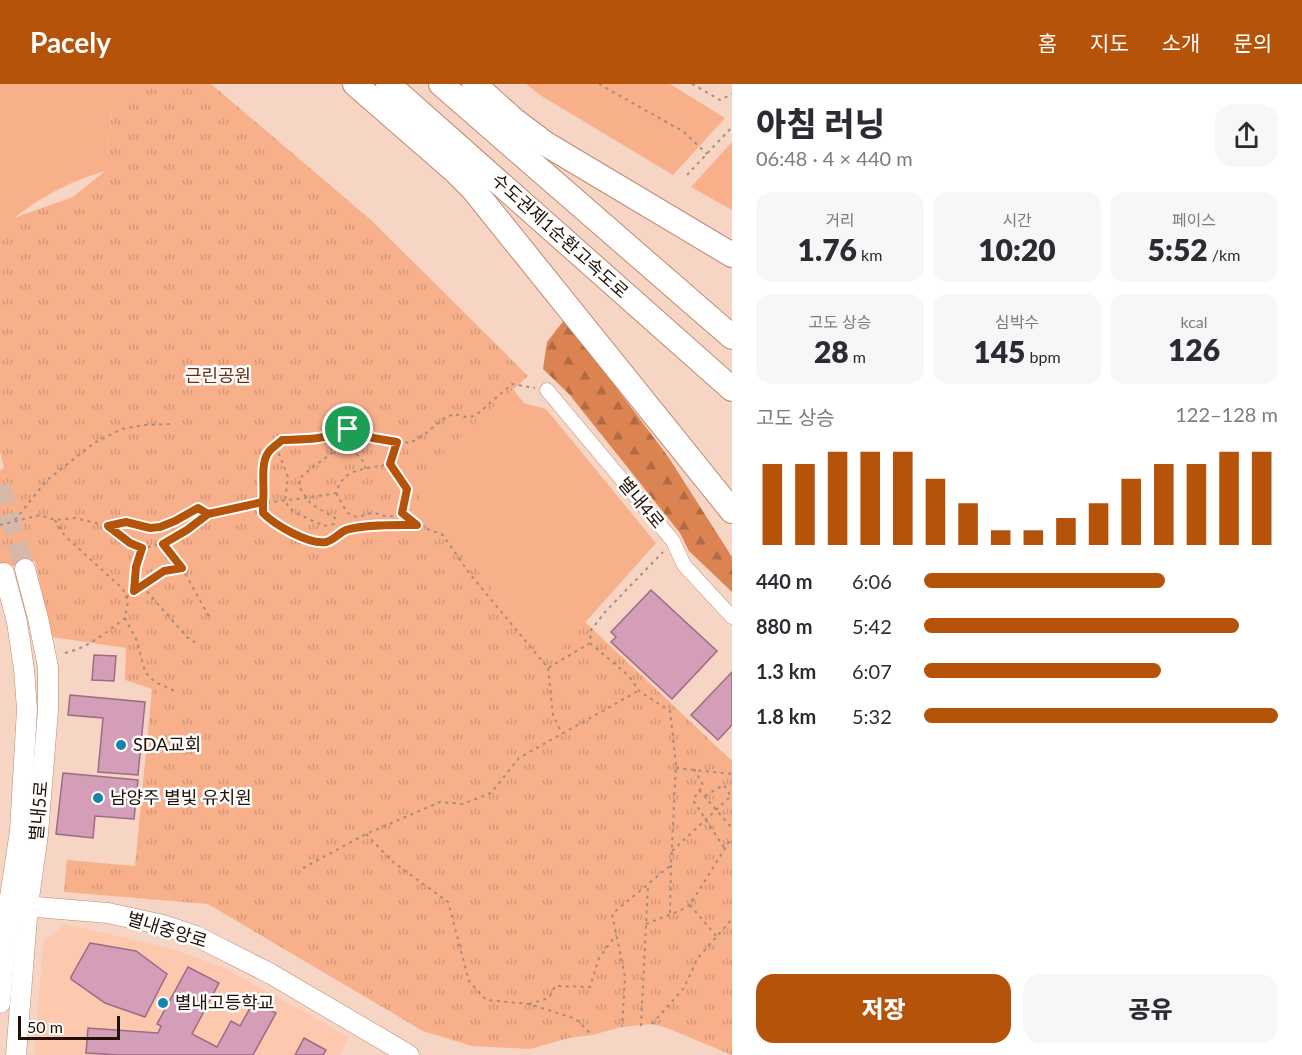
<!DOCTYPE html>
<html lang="ko">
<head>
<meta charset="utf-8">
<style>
	body { margin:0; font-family:Lato,"Noto Sans KR",sans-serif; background:#f7f7f7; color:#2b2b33; height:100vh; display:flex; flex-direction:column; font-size:22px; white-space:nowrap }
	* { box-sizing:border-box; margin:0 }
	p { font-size:20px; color:#7c7c81 }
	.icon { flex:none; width:33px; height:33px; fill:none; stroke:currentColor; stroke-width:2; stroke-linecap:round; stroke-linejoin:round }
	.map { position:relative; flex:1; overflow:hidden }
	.side { display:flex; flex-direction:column; background:#fff; width:570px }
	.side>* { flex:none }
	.scale { position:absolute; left:18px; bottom:15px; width:102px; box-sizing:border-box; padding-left:6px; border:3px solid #220f05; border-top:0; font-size:16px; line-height:21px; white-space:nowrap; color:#220f05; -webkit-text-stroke:4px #fefefe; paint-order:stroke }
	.pin { position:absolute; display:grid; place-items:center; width:51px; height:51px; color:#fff; margin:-26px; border:3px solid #fff; border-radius:50%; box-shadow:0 2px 6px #0007 }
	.round { display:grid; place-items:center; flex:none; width:63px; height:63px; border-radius:18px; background:#f7f7f7 }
	.overview { display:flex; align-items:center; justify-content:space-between; height:102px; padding:0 24px }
	h1 { font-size:33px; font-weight:800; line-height:45px }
	.stats { display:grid; grid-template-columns:repeat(3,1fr); gap:9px; height:102px; padding:6px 24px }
	.stats div { display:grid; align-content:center; border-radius:15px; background:#f7f7f7; text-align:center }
	.stats b { font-size:30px; font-weight:800 }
	.stats small { font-size:16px; font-weight:400 }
	.stats p { font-size:16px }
	.chart { height:168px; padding:12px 24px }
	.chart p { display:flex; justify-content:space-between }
	.chart svg { width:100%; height:108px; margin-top:6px; stroke:#b45309; stroke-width:6 }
	.cta { display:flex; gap:12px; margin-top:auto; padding:12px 24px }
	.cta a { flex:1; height:69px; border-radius:18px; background:#b45309; color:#fff; font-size:24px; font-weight:800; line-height:69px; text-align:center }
	.cta a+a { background:#f7f7f7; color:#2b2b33 }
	ul { padding:0 24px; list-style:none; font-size:20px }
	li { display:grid; grid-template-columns:96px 72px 1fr; align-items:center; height:45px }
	li i { height:15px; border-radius:8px; background:#b45309 }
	header { display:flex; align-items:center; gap:36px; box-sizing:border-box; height:84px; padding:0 30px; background:#b45309; color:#fff }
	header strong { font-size:28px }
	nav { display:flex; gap:33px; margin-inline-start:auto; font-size:21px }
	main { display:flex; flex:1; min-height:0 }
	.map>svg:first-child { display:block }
	.built { fill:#fcc9af }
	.grass { fill:#f8b08b }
	.forest { fill:url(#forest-firs) }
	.park { fill:url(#park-tufts) }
	.building { fill:#d49db8; stroke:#9e6a84; stroke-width:1.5 }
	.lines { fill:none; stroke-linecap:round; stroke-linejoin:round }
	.secondary-tunnel { stroke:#d7b7a7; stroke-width:20; stroke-dasharray:20 10; stroke-linecap:butt }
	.street-casing { stroke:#be896e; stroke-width:15 }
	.secondary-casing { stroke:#be896e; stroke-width:21 }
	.highway-casing { stroke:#be896e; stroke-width:26 }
	.path { stroke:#a78b7c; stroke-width:2; stroke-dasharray:3 4.5; stroke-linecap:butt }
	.street { stroke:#fff; stroke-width:14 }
	.secondary { stroke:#fff; stroke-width:20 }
	.highway { stroke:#fff; stroke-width:24 }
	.route-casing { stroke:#fff; stroke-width:12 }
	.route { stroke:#b45309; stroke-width:8 }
	.poi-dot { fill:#1585ab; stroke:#fefefe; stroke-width:2 }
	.labels { text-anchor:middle; stroke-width:5; stroke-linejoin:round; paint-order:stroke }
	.street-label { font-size:18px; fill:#220f05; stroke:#fefefe }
	.park-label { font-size:18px; fill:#69300b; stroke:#fefefe }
	.poi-label { font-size:18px; fill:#220f05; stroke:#fefefe; text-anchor:start }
</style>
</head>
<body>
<header>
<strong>Pacely</strong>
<nav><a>홈</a><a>지도</a><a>소개</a><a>문의</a></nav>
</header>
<main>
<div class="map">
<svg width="732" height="971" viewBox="0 0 732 971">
	<defs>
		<pattern id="forest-firs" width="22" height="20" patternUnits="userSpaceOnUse" patternTransform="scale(1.5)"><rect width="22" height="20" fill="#dc8352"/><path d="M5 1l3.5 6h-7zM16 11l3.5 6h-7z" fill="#b26a42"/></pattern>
		<pattern id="park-tufts" width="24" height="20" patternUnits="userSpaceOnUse" patternTransform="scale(1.5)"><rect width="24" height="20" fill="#f8b08b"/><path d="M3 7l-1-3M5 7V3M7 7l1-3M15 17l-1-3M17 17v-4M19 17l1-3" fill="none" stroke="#d49676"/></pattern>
	</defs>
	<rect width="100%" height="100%" fill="#f7d5c4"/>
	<path class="built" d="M65 840 169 864 225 884 349 953 340 971H34L43 858Z"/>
	<g class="grass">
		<path d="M0 0H128L112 29 105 87C67 98 29 119 0 146Z"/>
		<path d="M526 0H670L725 34 673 91 540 11Z"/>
		<path d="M732 58V126L691 103Z"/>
		<path d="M513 305 524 319 546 325 656 459 550 578 408 400Z"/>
	</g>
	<path class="forest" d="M565 235 669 374 732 473V508L689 467 680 449 569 310 543 285 547 258Z"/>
	<path class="park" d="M128 0H211L371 136 528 292 409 400 550 578 585 538 732 677V971L667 944 652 940 622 943 592 951 569 954 530 965 472 962 423 947 208 820 64 808 67 776 135 782 152 605 125 596 126 564 52 553 35 477 0 485V386L4 384 0 368V146L11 135 73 113 105 87 112 29Z"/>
	<g class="building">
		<path d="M651 506 717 567 672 615 611 558 616 553 611 548Z"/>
		<path d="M94 571 116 572 114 597 92 596Z"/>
		<path d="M732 588V641L718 656 691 631Z"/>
		<path d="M70 611 145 618 138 691 98 688 103 634 68 631Z"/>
		<path d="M63 689 138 696 134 735 95 732 93 754 56 750Z"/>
		<path d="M90 859 136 867 167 890 145 933 105 919 71 895V893Z"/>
		<path d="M188 883 219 899 192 950 217 963 231 937 240 942 254 917 276 929 253 971H118L86 969 88 944 158 949 161 942 157 940Z"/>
		<path d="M304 954 326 966 323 971H295Z"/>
	</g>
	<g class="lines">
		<path class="secondary-tunnel" d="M0 401 25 485"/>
		<g class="street-casing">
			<path id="street" d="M547 306 673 457 684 481 732 533"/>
		</g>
		<g class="secondary-casing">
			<g id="secondary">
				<path d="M0 820 108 829 163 841 196 852 271 890 409 971"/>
				<path d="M0 919 9 820 20 747 27 625 24 585 17 538 4 489"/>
				<path d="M16 971 28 821 38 750 48 626V583L38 534 25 485"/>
			</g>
		</g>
		<g class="highway-casing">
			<g id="highway">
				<path d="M355 0 456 88 473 105 732 427"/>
				<path d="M388 0 732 305"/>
				<path d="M441 0 732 253"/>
				<path d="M474 0 514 36 546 60 732 171"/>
			</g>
		</g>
		<g class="path">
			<path d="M599 0 684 48 707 70"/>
			<path d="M692 0 720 16 732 10"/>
			<path d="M687 91 732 43"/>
			<path d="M346 359 363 377 366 385"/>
			<path d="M276 362 288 393 285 416 289 424 298 430 324 442 334 440 335 434 311 420 299 403 300 394 314 382 362 348"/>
			<path d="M336 409C348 429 348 439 373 428 384 433 392 434 402 429L407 405 390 380"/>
			<path d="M402 429 417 441 443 451 469 489 548 584 590 559 591 546 606 527 663 468"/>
			<path d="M208 430C250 418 293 417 336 409 343 383 367 385 390 380L397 359"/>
			<path d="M15 436 46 397 94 359 122 345 144 341 171 340"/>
			<path d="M55 436 65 452 123 505 128 517 125 534 137 557 145 588 155 598 175 607"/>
			<path d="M0 441 40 431 55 436 75 434 108 442 130 459 143 464 163 460 187 446 208 430 198 424 175 437 160 443 150 444 126 438 108 442"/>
			<path d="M417 441C398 441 364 440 346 446 339 448 334 456 326 458 309 461 275 440 263 429L265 400 262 379 268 368 282 356H315L333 352 348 345H358L373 354 410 359 425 350 443 335 454 330 466 333 475 332 512 300 535 304"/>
			<path d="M163 460 182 484 211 536"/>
			<path d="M142 502 187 553 196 559"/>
			<path d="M134 507 136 483 143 464"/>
			<path d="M126 513 164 487 181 484"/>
			<path d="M590 559 629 592 639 607 670 627 676 680 671 781 612 830 625 893 622 943"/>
			<path d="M65 569C88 564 107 548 125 534"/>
			<path d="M548 584 553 631 562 650"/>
			<path d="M676 684 732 690"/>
			<path d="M694 685 703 701 693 716 725 765"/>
			<path d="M699 706 732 744"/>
			<path d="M705 712 724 701 732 714"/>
			<path d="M366 750 393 778 448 818 469 897 486 916 529 920 576 935 592 951"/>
			<path d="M672 767 731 712"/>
			<path d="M303 784 366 750 440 718 463 720 491 709 519 674 638 607"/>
			<path d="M690 821 717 853"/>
			<path d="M670 829 671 781"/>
			<path d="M646 840 679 827 690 821 732 753"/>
			<path d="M529 920 549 914 555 902 590 903 599 874 616 851"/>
			<path d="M652 940 684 904 697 875 732 835"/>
			<path d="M641 942 648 801"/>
		</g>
		<use href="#street" class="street"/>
		<use href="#secondary" class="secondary"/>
		<use href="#highway" class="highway"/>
	</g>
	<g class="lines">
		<g class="route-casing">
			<path id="route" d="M348 345C324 356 308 355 282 356 278 360 271 364 268 369 260 380 265 404 263 418L208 430 198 424 175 437 160 443 150 444 126 438 108 442 130 459 142 464 136 483 134 507 164 487 182 484 163 460 187 446 208 430 263 418V429C275 441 309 461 326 458 334 456 339 449 346 446 364 440 398 441 417 441L402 429 407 405 390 380 397 358 373 354 358 345H348"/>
		</g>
		<use href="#route" class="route"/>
	</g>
	<g class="poi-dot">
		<circle cx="121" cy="661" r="6"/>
		<circle cx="98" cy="714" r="6"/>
		<circle cx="163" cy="919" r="6"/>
	</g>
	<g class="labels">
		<g class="street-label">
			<text transform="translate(560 152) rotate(42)" y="6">수도권제1순환고속도로</text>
			<text transform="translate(641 419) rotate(50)" y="6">별내4로</text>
			<text transform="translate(39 727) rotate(-85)" y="6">별내5로</text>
			<text transform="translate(167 846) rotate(17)" y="6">별내중앙로</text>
		</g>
		<g class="park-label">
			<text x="218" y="298">근린공원</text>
		</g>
		<g class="poi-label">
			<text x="133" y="667">SDA교회</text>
			<text x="110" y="720">남양주 별빛 유치원</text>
			<text x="175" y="925">별내고등학교</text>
		</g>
	</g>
</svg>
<div class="scale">50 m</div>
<div class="pin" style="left:348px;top:345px;background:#1e9e55"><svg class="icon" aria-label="arrive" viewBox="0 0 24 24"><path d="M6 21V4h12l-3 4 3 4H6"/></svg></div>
</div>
<section class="side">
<div class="overview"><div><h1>아침 러닝</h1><p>06:48 · 4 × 440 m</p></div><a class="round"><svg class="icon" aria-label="share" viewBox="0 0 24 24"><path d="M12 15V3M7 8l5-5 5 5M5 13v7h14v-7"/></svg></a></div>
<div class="stats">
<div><p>거리</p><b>1.76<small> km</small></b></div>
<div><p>시간</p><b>10:20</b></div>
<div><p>페이스</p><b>5:52<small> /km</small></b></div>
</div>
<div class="stats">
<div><p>고도 상승</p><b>28<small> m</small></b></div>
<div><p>심박수</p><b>145<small> bpm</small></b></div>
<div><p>kcal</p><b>126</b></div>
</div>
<div class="chart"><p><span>고도 상승</span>122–128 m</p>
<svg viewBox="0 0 160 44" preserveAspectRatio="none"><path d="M5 44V11M15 44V11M25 44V6M35 44V6M45 44V6M55 44V17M65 44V27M75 44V38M85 44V38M95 44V33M105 44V27M115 44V17M125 44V11M135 44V11M145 44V6M155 44V6"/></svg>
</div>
<ul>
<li><b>440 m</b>6:06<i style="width:68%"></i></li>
<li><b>880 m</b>5:42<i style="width:89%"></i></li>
<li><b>1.3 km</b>6:07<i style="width:67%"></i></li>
<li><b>1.8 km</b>5:32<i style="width:100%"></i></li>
</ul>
<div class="cta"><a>저장</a><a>공유</a></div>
</section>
</main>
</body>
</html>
